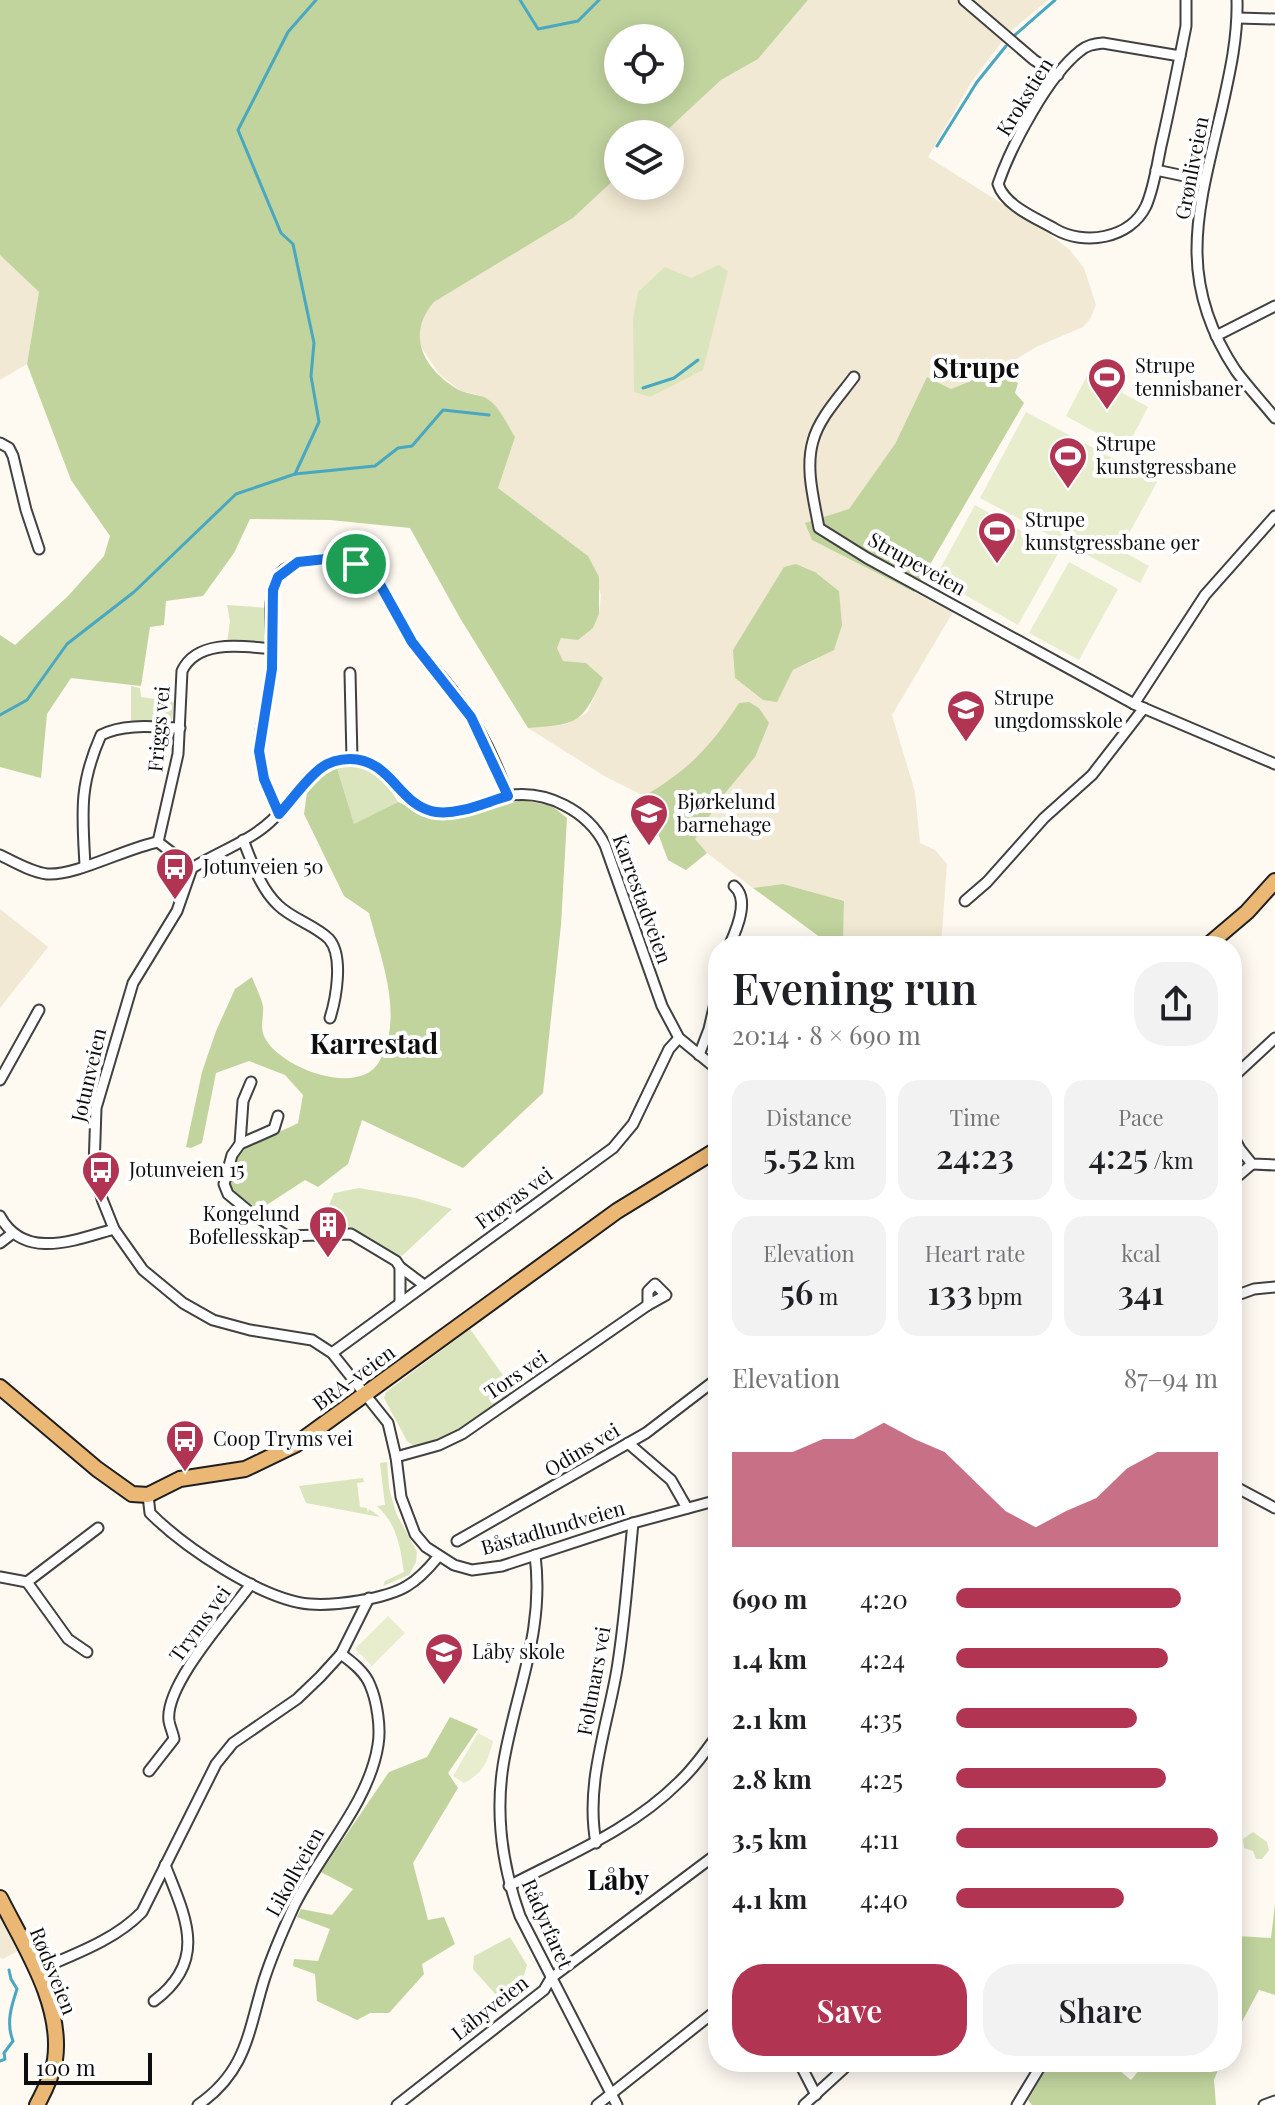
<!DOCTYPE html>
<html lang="en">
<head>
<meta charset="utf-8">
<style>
	body { margin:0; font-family:"Playfair Display",serif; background:#f2f2f2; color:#202124; height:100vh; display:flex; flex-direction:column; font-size:30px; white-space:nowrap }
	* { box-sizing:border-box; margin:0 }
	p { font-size:26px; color:#757577 }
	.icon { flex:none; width:44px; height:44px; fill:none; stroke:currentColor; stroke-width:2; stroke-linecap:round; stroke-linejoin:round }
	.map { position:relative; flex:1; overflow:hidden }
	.side { position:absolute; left:708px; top:936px; width:534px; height:1136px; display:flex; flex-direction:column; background:#fff; border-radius:32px; box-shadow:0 4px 20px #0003 }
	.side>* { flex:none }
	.buttons { position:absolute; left:604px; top:24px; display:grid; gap:16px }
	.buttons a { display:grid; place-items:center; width:80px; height:80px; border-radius:50%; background:#fff; box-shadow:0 4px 20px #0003; font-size:40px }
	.scale { position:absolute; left:24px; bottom:20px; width:128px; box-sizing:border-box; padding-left:8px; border:4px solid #0e0e0e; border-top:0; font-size:22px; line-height:28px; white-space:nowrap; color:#0e0e0e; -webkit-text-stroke:6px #fff; paint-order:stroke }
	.pin { position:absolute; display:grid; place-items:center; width:68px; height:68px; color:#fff; margin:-34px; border:4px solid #fff; border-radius:50%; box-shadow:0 2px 8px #0007 }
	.round { display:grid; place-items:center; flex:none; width:84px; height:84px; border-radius:32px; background:#f2f2f2 }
	.head { display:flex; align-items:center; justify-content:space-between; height:136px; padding:0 24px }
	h1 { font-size:44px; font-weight:600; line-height:60px }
	.figures { display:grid; grid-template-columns:repeat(3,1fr); gap:12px; height:136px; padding:8px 24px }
	.figures div { display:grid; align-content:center; border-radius:20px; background:#f2f2f2; text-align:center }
	.figures b { font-size:34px; font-weight:600 }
	.figures small { font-size:22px; font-weight:400 }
	.figures p { font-size:22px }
	.chart { height:224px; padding:16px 24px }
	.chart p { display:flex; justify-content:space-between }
	.chart svg { width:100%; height:144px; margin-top:8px; fill:#b13452; opacity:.7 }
	.action { display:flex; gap:16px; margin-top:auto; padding:16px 24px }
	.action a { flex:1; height:92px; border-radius:32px; background:#b13452; color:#fff; font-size:32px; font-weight:600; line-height:92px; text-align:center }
	.action a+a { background:#f2f2f2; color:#202124 }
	ul { padding:0 24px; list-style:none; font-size:26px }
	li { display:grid; grid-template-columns:128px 96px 1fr; align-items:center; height:60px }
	li i { height:20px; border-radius:10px; background:#b13452 }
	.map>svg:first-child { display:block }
	.farmland { fill:#f1e9d3; fill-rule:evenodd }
	.green { fill:#dae5bd }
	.forest { fill:#c1d49e; fill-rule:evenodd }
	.pitch { fill:#e8edce }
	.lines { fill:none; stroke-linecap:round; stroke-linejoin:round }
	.stream { stroke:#49a7c0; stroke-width:3 }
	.minor-casing { stroke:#414141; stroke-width:13 }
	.primary-casing { stroke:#1f1f1f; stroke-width:18 }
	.minor { stroke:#fff; stroke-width:9 }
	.primary { stroke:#ebb774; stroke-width:14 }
	.route-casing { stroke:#fff; stroke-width:16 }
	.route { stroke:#1a73e8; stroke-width:10 }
	.labels { text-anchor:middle; stroke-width:8; stroke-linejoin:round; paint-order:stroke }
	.street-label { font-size:20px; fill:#0e0e0e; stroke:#fff }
	.poi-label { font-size:20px; fill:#0e0e0e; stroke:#fff; text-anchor:start }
	.district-label { font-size:28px; font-weight:bold; fill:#0e0e0e; stroke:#fff }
</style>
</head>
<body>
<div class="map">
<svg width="1275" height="2105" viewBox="0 0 1275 2105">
	<rect width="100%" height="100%" fill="#fef9f1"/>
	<g class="farmland">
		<path d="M808 0H956L1003 40 972 81 928 157 1044 230 1070 250 1084 268 1096 305 1090 319 1083 327 1038 346 997 370 951 389 927 377 895 444 849 509 812 540 953 612 892 715 915 792 920 843 935 850 947 864 941 946H843L844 901 783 884 753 888 707 853 694 839 721 798 739 703 716 738 682 773 644 796 606 777 528 728 567 724 587 713 603 678 586 663 563 661 557 648 561 638 593 628 599 614 601 595 588 556 498 488 481 396 461 391 440 375 421 347 418 331 424 314 434 302 573 218 618 176V186H670V134H663L721 80 758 59ZM796 564 815 572 839 591 819 658 793 670 777 701 763 700 735 678Z"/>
		<path d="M969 0H1048L1007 34Z"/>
		<path d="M0 255 39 292 27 364 0 380Z"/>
		<path d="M0 909 48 947 0 1008Z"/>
		<path d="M0 1912 18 1951 3 1959 0 1958Z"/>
	</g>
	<g class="green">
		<path d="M719 265 728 271 703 370 650 397 634 392 633 319 638 292 665 267 691 278Z"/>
		<path d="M227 605 269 608C269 620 273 635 262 643H227L230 621Z"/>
		<path d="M131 686 140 688 141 697 175 702 172 720 165 723 131 724Z"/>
		<path d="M356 765C378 771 386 782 398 802L354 825 337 768Z"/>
		<path d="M359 1188 416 1198 452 1209 402 1256C375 1249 346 1230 327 1210L334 1193Z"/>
		<path d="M470 1329 515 1392C483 1413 453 1439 415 1447L407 1441 384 1398 386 1392Z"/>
		<path d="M387 1462 389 1488 396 1513 417 1552 416 1562 409 1575 383 1586 385 1581 404 1572C400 1546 397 1524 377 1506L385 1505 380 1463Z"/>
		<path d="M363 1478 364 1482 357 1483 360 1507 367 1508 368 1513 369 1509 380 1517 306 1503 299 1486Z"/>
		<path d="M1253 1832 1267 1842 1269 1850 1262 1859H1256L1253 1851 1244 1848 1243 1839Z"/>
		<path d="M510 1937 527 1965 518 1995 505 2005 473 1969 474 1956Z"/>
	</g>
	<g class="forest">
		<path d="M0 0H808L758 59 721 80 663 134H618V176L573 218 434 302C405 335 424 370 459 390 468 395 481 394 489 400 500 408 508 426 515 437L498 488 588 556 599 577V614L593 628 578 640 561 638 557 648 563 661 586 663 603 678C581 725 578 724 528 728L460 618 410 528 330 520 250 519 234 553 203 596 166 601 164 625 150 627 141 686 71 678 47 714 41 778 0 767V635L15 645 68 596 104 556 110 536 71 480 27 364 39 292 0 255ZM618 38H670V90H618Z"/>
		<path d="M997 370 1018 383 1015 393 1024 403 914 592 812 540 805 523 849 509 895 444 927 377 951 389Z"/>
		<path d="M796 564 815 572 839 591 842 625 834 650 793 670 777 702 763 700 735 678 733 650 784 567Z"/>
		<path d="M749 702 759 708 769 723 755 757 721 798 695 839 707 853 686 870 668 860 644 796C689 770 711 746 739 703Z"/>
		<path d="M337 768 354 824 398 802 428 815 472 813 523 800 552 806 567 818 561 925 543 1093 463 1168 362 1120 348 1164 318 1187 305 1180 259 1210 232 1190C222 1144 268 1140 298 1123L303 1095 285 1075 249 1061 216 1073 202 1143 191 1148 186 1147 202 1072 216 1031 235 989 252 977C255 986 261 996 263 1006 264 1015 260 1027 264 1036 277 1067 358 1098 379 1062 405 1017 381 959 369 913L344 896 304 814 308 785 322 773Z"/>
		<path d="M783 884 844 901 843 946H832L753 888Z"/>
		<path d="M450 1717 478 1729 448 1773 458 1788 413 1863 428 1920 444 1917 455 1944 422 1964 424 1974 389 2013H370L357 2020 317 2001 315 1974 293 1966 294 1959 318 1961 330 1929 297 1917 301 1909 332 1915 353 1889 321 1872 389 1772 427 1757Z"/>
		<path d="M1275 1904V1995L1259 1990 1232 2040V1946L1237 1936 1271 1938Z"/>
		<path d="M1050 2062H1113L1114 2066 1131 2080 1146 2062H1221L1214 2080 1216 2105H1032L1028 2100Z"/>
	</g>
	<g class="pitch">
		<path d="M1088 374 1148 407 1126 449 1066 416Z"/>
		<path d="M1026 412 1157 482 1120 550 1149 566 1140 583 980 498Z"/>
		<path d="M975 505 1059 552 1018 625 935 578Z"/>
		<path d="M1069 562 1118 589 1079 660 1029 633Z"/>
		<path d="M388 1616 405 1633 372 1666 355 1649Z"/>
		<path d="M478 1733 493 1741C488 1762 483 1773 464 1783L453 1776Z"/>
	</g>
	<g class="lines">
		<g class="stream">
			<path d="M520 0 538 29 578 21 599 0"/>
			<path d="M1015 35 1055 0"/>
			<path d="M937 146 977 82 1006 46"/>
			<path d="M643 388 674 378 698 360"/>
			<path d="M295 474 319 422 311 376 314 343 293 244 281 233 238 130 288 32 316 0"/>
			<path d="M0 715 27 700 67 644 134 592 236 494 295 474 375 466 398 448 412 446 443 410 489 415"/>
			<path d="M0 2061 5 2059 4 2053 13 2041C6 2023 11 2007 17 1989L11 1979 9 1970"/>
		</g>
		<g class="minor-casing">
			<g id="minor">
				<path d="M964 0 1034 60 1058 75"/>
				<path d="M1237 0C1238 37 1230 72 1222 108 1199 207 1174 278 1236 371 1248 387 1262 402 1275 418"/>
				<path d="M1238 18 1275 19"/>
				<path d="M1103 43 1180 56C1174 86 1168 116 1161 146 1157 165 1154 188 1146 206 1130 239 1084 246 1055 229 1036 218 1005 206 998 184 1011 146 1048 76 1080 51 1087 45 1094 44 1103 43Z"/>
				<path d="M1180 56 1186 26V0"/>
				<path d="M1156 170 1203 180"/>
				<path d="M1216 336 1275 306"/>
				<path d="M854 377C840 396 819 418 813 441 805 469 814 500 819 528L867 558 1134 704 1275 764"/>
				<path d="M0 443 9 448 13 456 26 510 39 549"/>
				<path d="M350 673 352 759"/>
				<path d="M1134 704 1205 595 1275 516"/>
				<path d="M279 814C273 798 264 784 261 768 254 734 271 700 272 667 274 644 265 595 278 576 294 554 348 555 368 570 384 581 400 624 413 642 426 660 442 676 455 694 478 724 496 761 508 796"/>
				<path d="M243 840C252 862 260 888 278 905 292 919 315 925 329 939 344 956 336 999 330 1018"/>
				<path d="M158 842 178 754 182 671C197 639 242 646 273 649"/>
				<path d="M0 855C14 862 31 872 47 874 76 876 126 848 158 842L192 868"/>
				<path d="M85 865C82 812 79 785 101 735 124 723 155 727 180 728"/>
				<path d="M192 868 177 911 133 983 96 1108 94 1168 102 1199 114 1229 143 1270 183 1303 213 1320 250 1330 312 1340 332 1353 388 1423 396 1457 401 1497 415 1534 426 1547 454 1565 472 1570 502 1566 633 1523 718 1500"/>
				<path d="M192 868C218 852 250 841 271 821 292 802 309 766 338 760 389 749 395 806 436 812 461 816 484 801 507 796 546 789 588 811 605 845L662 1006 679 1038 718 1070"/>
				<path d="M965 901 987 882 1044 818 1092 775 1144 708"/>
				<path d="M729 946C737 929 750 899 734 886"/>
				<path d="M699 1055 709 1029 718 990"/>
				<path d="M1232 1078 1275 1038"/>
				<path d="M0 1080 39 1010"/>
				<path d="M251 1082 243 1101 240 1144 232 1155 224 1184 228 1194 251 1213 287 1236 351 1234 396 1261 400 1267V1303"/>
				<path d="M1232 1134 1240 1149 1252 1164 1275 1165"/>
				<path d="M240 1144 274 1129 278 1116"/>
				<path d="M1232 1181 1252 1164"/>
				<path d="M0 1216C24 1261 75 1240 114 1229"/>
				<path d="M0 1243 13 1233"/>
				<path d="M400 1267 424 1285"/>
				<path d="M655 1284 666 1295 648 1305V1291Z"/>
				<path d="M1232 1297 1254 1289 1275 1287"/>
				<path d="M332 1353 613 1148 633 1124 669 1049 679 1038"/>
				<path d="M628 1443 671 1480 687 1508"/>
				<path d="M396 1457 439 1445 462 1434 648 1305"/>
				<path d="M1232 1485 1275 1508"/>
				<path d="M148 1495 150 1513C184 1547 262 1600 310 1604 334 1606 386 1599 407 1586 419 1579 429 1568 438 1557"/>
				<path d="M457 1541 646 1433 718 1378"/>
				<path d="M535 1555C545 1633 515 1692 503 1766 495 1818 503 1868 520 1916L617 2105"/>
				<path d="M0 1577 27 1582 98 1528"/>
				<path d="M27 1582 68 1639 87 1652"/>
				<path d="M149 1771 174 1739C173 1733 170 1727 169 1721 164 1685 230 1613 251 1584"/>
				<path d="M596 1843C585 1784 607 1728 617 1669 625 1621 628 1572 633 1523"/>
				<path d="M509 1886C568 1855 631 1830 679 1782 694 1768 706 1751 718 1734"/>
				<path d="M36 1971C72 1955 114 1941 142 1912L216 1764 233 1743 297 1699 320 1677 341 1654 369 1598"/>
				<path d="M154 2001C209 1960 185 1916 165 1865"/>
				<path d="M799 2062 816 2095"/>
				<path d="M198 2105C247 2071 248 2032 264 1980 272 1955 283 1930 294 1906 320 1853 369 1803 378 1745 381 1728 377 1701 370 1685 365 1672 352 1662 341 1654"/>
				<path d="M397 2105 544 1990 551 1978 718 1853"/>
				<path d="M597 2105 718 2009"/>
				<path d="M804 2105 851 2062"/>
				<path d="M1017 2105 1043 2062"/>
				<path d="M1264 2105 1275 2101"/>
			</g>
		</g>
		<g class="primary-casing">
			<g id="primary">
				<path d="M1207 946 1247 912 1275 881"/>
				<path d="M0 1387 97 1469 132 1494 148 1495 180 1479 245 1469 295 1445 617 1211 718 1149"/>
				<path d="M0 1898C24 1946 63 2004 55 2060 52 2076 45 2090 37 2105"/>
			</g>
		</g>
		<use href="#minor" class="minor"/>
		<use href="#primary" class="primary"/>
	</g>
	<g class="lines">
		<g class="route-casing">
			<path id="route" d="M326 559 356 564 368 569 377 579 412 642 471 717 508 796C486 802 460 815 436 812 399 807 392 759 350 759 339 759 329 762 321 768 305 780 293 799 279 814L264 779 259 751 272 669 273 590 278 577 298 562Z"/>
		</g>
		<use href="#route" class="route"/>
	</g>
	<defs>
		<g id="stadium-pin" transform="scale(2)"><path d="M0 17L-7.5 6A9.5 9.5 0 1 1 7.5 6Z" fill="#b13452" stroke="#fff"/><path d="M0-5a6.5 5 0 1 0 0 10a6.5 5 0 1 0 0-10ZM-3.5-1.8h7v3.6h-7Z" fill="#fff"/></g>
		<g id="school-pin" transform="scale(2)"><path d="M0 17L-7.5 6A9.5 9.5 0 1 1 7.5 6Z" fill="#b13452" stroke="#fff"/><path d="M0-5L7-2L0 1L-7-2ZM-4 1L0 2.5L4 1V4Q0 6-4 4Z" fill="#fff"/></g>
		<g id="bus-pin" transform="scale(2)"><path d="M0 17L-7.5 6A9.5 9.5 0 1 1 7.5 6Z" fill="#b13452" stroke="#fff"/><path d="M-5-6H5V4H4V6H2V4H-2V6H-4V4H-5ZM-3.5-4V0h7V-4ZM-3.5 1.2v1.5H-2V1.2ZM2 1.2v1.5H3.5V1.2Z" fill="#fff"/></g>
		<g id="building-pin" transform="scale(2)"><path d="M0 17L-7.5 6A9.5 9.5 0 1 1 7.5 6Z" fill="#b13452" stroke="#fff"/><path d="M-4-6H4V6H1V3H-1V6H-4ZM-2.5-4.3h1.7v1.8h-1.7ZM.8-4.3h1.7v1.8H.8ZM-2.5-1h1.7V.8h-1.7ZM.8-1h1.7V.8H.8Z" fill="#fff"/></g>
	</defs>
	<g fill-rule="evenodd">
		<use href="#stadium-pin" x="1107" y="377"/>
		<use href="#stadium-pin" x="1068" y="456"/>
		<use href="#stadium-pin" x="997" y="531"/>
		<use href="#school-pin" x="966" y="709"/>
		<use href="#school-pin" x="649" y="813"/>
		<use href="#bus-pin" x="175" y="867"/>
		<use href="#bus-pin" x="101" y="1170"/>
		<use href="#building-pin" x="328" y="1225"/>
		<use href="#bus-pin" x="185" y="1439"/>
		<use href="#school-pin" x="444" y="1652"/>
	</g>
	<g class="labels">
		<g class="street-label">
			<text transform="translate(1025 97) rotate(-58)" y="7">Krokstien</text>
			<text transform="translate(1192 168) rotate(-79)" y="7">Grønliveien</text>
			<text transform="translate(917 564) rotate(29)" y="7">Strupeveien</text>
			<text transform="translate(159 729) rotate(-85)" y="7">Friggs vei</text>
			<text transform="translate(642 899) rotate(70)" y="7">Karrestadveien</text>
			<text transform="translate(89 1075) rotate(-77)" y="7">Jotunveien</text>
			<text transform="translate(514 1198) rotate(-36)" y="7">Frøyas vei</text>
			<text transform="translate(516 1375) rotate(-34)" y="7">Tors vei</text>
			<text transform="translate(354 1378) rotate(-36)" y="7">BRA-veien</text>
			<text transform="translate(582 1450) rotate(-31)" y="7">Odins vei</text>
			<text transform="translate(553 1528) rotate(-16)" y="7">Båstadlundveien</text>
			<text transform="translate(200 1624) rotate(-54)" y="7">Tryms vei</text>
			<text transform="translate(594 1681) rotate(-80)" y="7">Foltmars vei</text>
			<text transform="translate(295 1872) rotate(-61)" y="7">Likollveien</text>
			<text transform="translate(547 1924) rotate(66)" y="7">Rådyrfaret</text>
			<text transform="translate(53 1971) rotate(68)" y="7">Rødsveien</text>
			<text transform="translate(490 2008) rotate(-38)" y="7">Låbyveien</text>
		</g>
		<g class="poi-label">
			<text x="1135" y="373">Strupe<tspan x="1135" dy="23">tennisbaner</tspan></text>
			<text x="1096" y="451">Strupe<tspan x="1096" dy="23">kunstgressbane</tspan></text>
			<text x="1025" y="527">Strupe<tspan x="1025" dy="23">kunstgressbane 9er</tspan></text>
			<text x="994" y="705">Strupe<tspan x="994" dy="23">ungdomsskole</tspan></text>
			<text x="677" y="809">Bjørkelund<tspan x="677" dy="23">barnehage</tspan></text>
			<text x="203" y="874">Jotunveien 50</text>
			<text x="129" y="1177">Jotunveien 15</text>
			<text x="300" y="1221" text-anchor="end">Kongelund<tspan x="300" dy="23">Bofellesskap</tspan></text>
			<text x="213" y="1446">Coop Tryms vei</text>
			<text x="472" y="1659">Låby skole</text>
		</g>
		<g class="district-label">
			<text x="976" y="378">Strupe</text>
			<text x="374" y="1054">Karrestad</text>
			<text x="618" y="1890">Låby</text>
		</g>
	</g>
</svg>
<div class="buttons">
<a><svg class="icon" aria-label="locate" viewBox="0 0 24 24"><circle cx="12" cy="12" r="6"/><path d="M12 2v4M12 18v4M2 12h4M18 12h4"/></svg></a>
<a><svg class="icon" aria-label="layers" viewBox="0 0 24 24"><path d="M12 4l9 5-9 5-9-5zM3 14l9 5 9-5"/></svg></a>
</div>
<div class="scale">100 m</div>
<div class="pin" style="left:356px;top:564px;background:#1e9e55"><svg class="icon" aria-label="arrive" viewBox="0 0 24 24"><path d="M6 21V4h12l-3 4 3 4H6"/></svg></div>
<section class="side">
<div class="head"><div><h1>Evening run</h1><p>20:14 · 8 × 690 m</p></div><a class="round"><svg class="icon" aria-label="share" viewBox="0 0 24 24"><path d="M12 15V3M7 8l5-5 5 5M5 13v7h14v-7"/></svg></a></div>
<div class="figures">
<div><p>Distance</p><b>5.52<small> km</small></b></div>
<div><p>Time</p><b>24:23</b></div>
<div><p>Pace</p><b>4:25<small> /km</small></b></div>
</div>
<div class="figures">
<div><p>Elevation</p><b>56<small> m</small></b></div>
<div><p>Heart rate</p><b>133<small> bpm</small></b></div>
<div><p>kcal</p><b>341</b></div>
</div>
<div class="chart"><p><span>Elevation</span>87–94 m</p>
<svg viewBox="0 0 160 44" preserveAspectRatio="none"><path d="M0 44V15L10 15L20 15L30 11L40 11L50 6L60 11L70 15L80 24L90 33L100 38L110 33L120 29L130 20L140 15L150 15L160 15V44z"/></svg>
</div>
<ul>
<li><b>690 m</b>4:20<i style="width:86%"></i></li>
<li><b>1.4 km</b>4:24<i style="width:81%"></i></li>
<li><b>2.1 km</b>4:35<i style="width:69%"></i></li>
<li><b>2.8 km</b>4:25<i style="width:80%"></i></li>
<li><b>3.5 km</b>4:11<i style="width:100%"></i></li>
<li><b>4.1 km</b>4:40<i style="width:64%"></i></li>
</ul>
<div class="action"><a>Save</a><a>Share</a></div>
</section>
</div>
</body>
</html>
